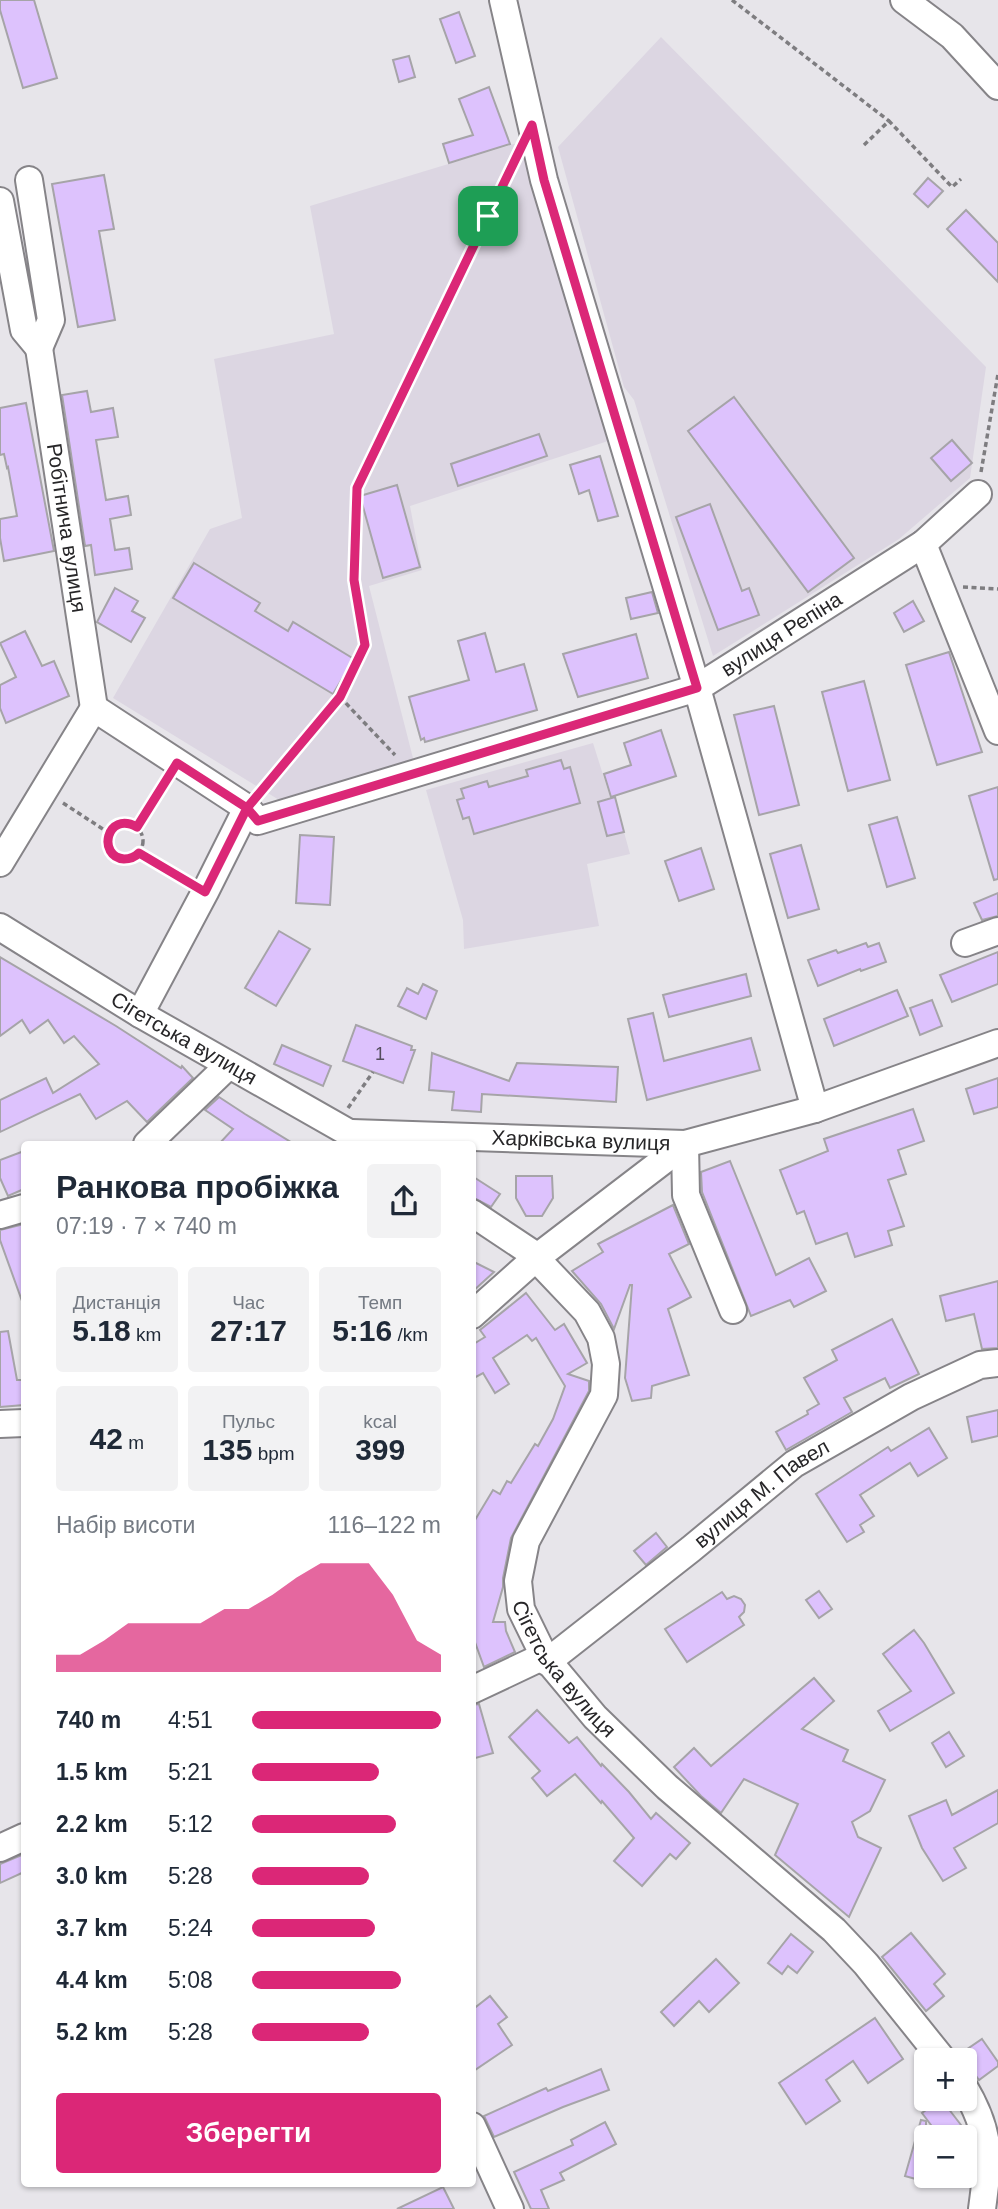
<!DOCTYPE html>
<html lang="uk">
<head>
<meta charset="utf-8">
<style>
	body { margin:0; font-family:Helvetica,sans-serif; background:#f2f2f3; color:#1f2937; height:100vh; display:flex; flex-direction:column; font-size:26px; white-space:nowrap }
	* { box-sizing:border-box; margin:0 }
	p { font-size:23px; color:#747a83 }
	.icon { flex:none; width:38px; height:38px; fill:none; stroke:currentColor; stroke-width:2; stroke-linecap:round; stroke-linejoin:round }
	.map { position:relative; flex:1; overflow:hidden }
	.details { position:absolute; left:21px; top:1141px; width:455px; height:1046px; display:flex; flex-direction:column; background:#fff; border-radius:7px; box-shadow:0 2px 5px #0004 }
	.details>* { flex:none }
	.fabs { position:absolute; left:914px; top:2048px; display:grid; gap:14px }
	.fabs a { display:grid; place-items:center; width:63px; height:63px; border-radius:7px; background:#fff; box-shadow:0 2px 5px #0004; font-size:35px }
	.pin { position:absolute; display:grid; place-items:center; width:60px; height:60px; color:#fff; margin:-30px; border-radius:14px; box-shadow:0 4px 10px #0006 }
	.round { display:grid; place-items:center; flex:none; width:74px; height:74px; border-radius:7px; background:#f2f2f3 }
	.summary { display:flex; align-items:center; justify-content:space-between; height:119px; padding:0 35px }
	h1 { font-size:32px; font-weight:700; line-height:52px }
	.stats { display:grid; grid-template-columns:repeat(3,1fr); gap:10px; height:119px; padding:7px 35px }
	.stats div { display:grid; align-content:center; border-radius:7px; background:#f2f2f3; text-align:center }
	.stats b { font-size:30px; font-weight:700 }
	.stats small { font-size:19px; font-weight:400 }
	.stats p { font-size:19px }
	.chart { height:196px; padding:14px 35px }
	.chart p { display:flex; justify-content:space-between }
	.chart svg { width:100%; height:126px; margin-top:7px; fill:#db2777; opacity:.7 }
	.primary-button { display:flex; gap:14px; margin-top:auto; padding:14px 35px }
	.primary-button a { flex:1; height:80px; border-radius:7px; background:#db2777; color:#fff; font-size:28px; font-weight:700; line-height:80px; text-align:center }
	ul { padding:0 35px; list-style:none; font-size:23px }
	li { display:grid; grid-template-columns:112px 84px 1fr; align-items:center; height:52px }
	li i { height:18px; border-radius:9px; background:#db2777 }
	.map>svg:first-child { display:block }
	.built { fill:#dcd6e2 }
	.building { fill:#ddc2fd; stroke:#a6a4a8; stroke-width:2 }
	.lines { fill:none; stroke-linecap:round; stroke-linejoin:round }
	.minor-casing { stroke:#868488; stroke-width:30 }
	.path { stroke:#7e7d80; stroke-width:3.5; stroke-dasharray:5 3.5; stroke-linecap:butt }
	.minor { stroke:#fff; stroke-width:26 }
	.route-casing { stroke:#fff; stroke-width:14 }
	.route { stroke:#db2777; stroke-width:9 }
	.labels { text-anchor:middle; stroke-width:5; stroke-linejoin:round; paint-order:stroke }
	.number-label { font-size:18px; fill:#544d5d }
	.street-label { font-size:21px; fill:#272628; stroke:#fff }
</style>
</head>
<body>
<div class="map">
<svg width="998" height="2209" viewBox="0 0 998 2209">
	<rect width="100%" height="100%" fill="#e7e5ea"/>
	<g class="built">
		<path d="M661 37 986 367 970 478 899 539 713 656 634 400 624 387 558 147Z"/>
		<path d="M524 141 608 441 410 506 422 570 369 586 414 762 284 803 113 698 210 529 242 518 214 359 334 334 310 206Z"/>
		<path d="M593 743 610 797 598 802 607 836 624 832 630 854 587 864 599 926 464 949 463 920 426 790Z"/>
	</g>
	<g class="building">
		<path d="M0 0H34L57 78 23 88 0 10Z"/>
		<path d="M459 12 475 56 456 63 440 19Z"/>
		<path d="M409 56 415 77 399 82 393 60Z"/>
		<path d="M489 87 510 144 449 163 443 144 473 135 459 99Z"/>
		<path d="M104 175 114 229 99 231 115 320 78 327 52 184Z"/>
		<path d="M928 178 943 191 928 207 914 194Z"/>
		<path d="M966 210 998 243V282L947 229Z"/>
		<path d="M87 391 91 412 113 408 118 437 96 440 106 500 128 496 131 515 110 519 115 550 129 548 132 569 95 575 91 545 85 546 62 395Z"/>
		<path d="M734 397 854 558 808 592 688 431Z"/>
		<path d="M26 403 54 551 4 561 0 538V519L17 516 8 467 7 468 4 454 0 455V408Z"/>
		<path d="M539 434 547 456 458 486 451 464Z"/>
		<path d="M952 440 972 463 951 481 931 458Z"/>
		<path d="M600 456 618 516 598 521 589 490 579 494 570 465Z"/>
		<path d="M397 485 420 567 383 578 360 496Z"/>
		<path d="M710 504 742 591 749 588 759 615 718 630 676 517Z"/>
		<path d="M194 563 260 603 255 611 288 631 293 622 354 659 333 694 173 598Z"/>
		<path d="M115 588 138 601 132 611 145 618 131 642 97 622Z"/>
		<path d="M652 592 658 613 631 619 626 598Z"/>
		<path d="M913 601 924 621 904 632 894 613Z"/>
		<path d="M25 631 42 666 54 661 69 696 6 723 0 708V685L16 677 0 643Z"/>
		<path d="M485 633 496 672 524 664 537 710 425 742 424 738 421 740 409 697 469 680 458 641Z"/>
		<path d="M636 634 648 678 578 697 563 654Z"/>
		<path d="M949 652 982 752 937 765 906 665Z"/>
		<path d="M864 681 890 780 848 791 822 692Z"/>
		<path d="M774 706 799 805 759 815 734 715Z"/>
		<path d="M661 730 676 776 611 797 604 774 631 765 624 743Z"/>
		<path d="M561 760 564 769 570 767 580 803 474 834 469 817 463 819 457 800 464 798 461 789 487 781 489 787 528 776 526 770Z"/>
		<path d="M998 787V879L994 880 969 796Z"/>
		<path d="M615 797 624 832 607 836 598 802Z"/>
		<path d="M897 817 915 878 887 887 869 825Z"/>
		<path d="M300 835 334 837 330 905 296 903Z"/>
		<path d="M801 845 819 909 788 918 770 854Z"/>
		<path d="M701 848 714 889 679 901 665 861Z"/>
		<path d="M998 893V916L982 920 974 903Z"/>
		<path d="M279 931 310 949 276 1006 245 988Z"/>
		<path d="M866 943 868 947 879 943 886 962 861 971 860 969 818 986 808 960 836 950 838 953Z"/>
		<path d="M998 952V984L952 1002 940 975Z"/>
		<path d="M0 957 116 1026 181 1068 182 1066 193 1078 147 1122 127 1101 96 1119 80 1094 0 1132V1100L46 1078 53 1093 99 1064 74 1036 64 1043 48 1020 30 1033 22 1020 0 1036Z"/>
		<path d="M746 974 751 996 669 1017 663 995Z"/>
		<path d="M423 984 437 991 426 1019 398 1006 407 988 418 994Z"/>
		<path d="M897 990 908 1016 834 1046 824 1019Z"/>
		<path d="M932 1000 942 1026 920 1035 910 1008Z"/>
		<path d="M653 1013 664 1061 751 1038 760 1070 647 1100 628 1019Z"/>
		<path d="M356 1025 412 1046 411 1050H415L403 1083 343 1061Z"/>
		<path d="M282 1045 331 1066 323 1086 274 1064Z"/>
		<path d="M432 1053 509 1081 517 1063 618 1067 616 1102 482 1094 481 1112 452 1110 454 1092 429 1090Z"/>
		<path d="M998 1078V1107L974 1114 966 1089Z"/>
		<path d="M219 1097 245 1114 294 1144H219L233 1129 205 1110Z"/>
		<path d="M913 1109 924 1141 898 1150 906 1174 888 1180 904 1226 888 1231 892 1245 855 1257 847 1233 816 1244 804 1211 797 1214 780 1170 828 1151 824 1139Z"/>
		<path d="M24 1151V1189L8 1196 0 1178V1160Z"/>
		<path d="M730 1161 776 1275 809 1258 826 1291 794 1307 790 1300 751 1316 702 1192 701 1172Z"/>
		<path d="M472 1176 500 1194 491 1207 472 1197Z"/>
		<path d="M516 1176H552L553 1198 542 1216H526L516 1198Z"/>
		<path d="M673 1205 689 1244 669 1254 691 1297 668 1309 689 1375 652 1386 651 1398 632 1401 625 1378 632 1285H630L614 1329 601 1304 572 1271 603 1252 598 1244Z"/>
		<path d="M24 1224V1301H22L0 1240V1230Z"/>
		<path d="M472 1261 494 1272 472 1292Z"/>
		<path d="M998 1281V1348L982 1349 974 1314 946 1321 940 1296Z"/>
		<path d="M526 1293 555 1330 564 1324 587 1363 568 1374 589 1381V1391L511 1538 503 1578V1587L493 1622H505L506 1631 515 1652 484 1667 472 1634V1525L493 1490 500 1494 507 1481 511 1483 535 1444 538 1446 553 1419 565 1386 536 1338 532 1341 527 1335 493 1358 509 1384 495 1393 483 1373 472 1379V1345L485 1337 480 1330Z"/>
		<path d="M892 1319 919 1374 890 1388 885 1378 844 1398 852 1412 786 1450 776 1432 808 1414 807 1411 819 1404 804 1378 837 1360 832 1350Z"/>
		<path d="M8 1331 17 1380H24V1405L0 1407V1332Z"/>
		<path d="M998 1410V1436L972 1442 967 1417Z"/>
		<path d="M929 1428 947 1458 918 1476 910 1463 860 1495 874 1516 860 1525 864 1532 847 1542 816 1494 888 1447 891 1451Z"/>
		<path d="M656 1533 667 1547 646 1565 634 1551Z"/>
		<path d="M819 1591 832 1609 819 1618 806 1600Z"/>
		<path d="M722 1592 727 1599 734 1596 741 1599 745 1605 744 1612 739 1617 744 1625 687 1662 665 1629Z"/>
		<path d="M914 1630 924 1643 954 1693 890 1731 878 1711 911 1691 883 1654Z"/>
		<path d="M814 1678 834 1701 802 1729 848 1750 843 1761 885 1780 870 1811 852 1822 858 1837 881 1848 849 1917 775 1855 798 1804 744 1779 721 1813 701 1796 674 1767 694 1748 711 1766Z"/>
		<path d="M479 1704 493 1753 472 1759V1705Z"/>
		<path d="M537 1710 569 1743 577 1737 601 1766 602 1764 629 1792 651 1819 656 1813 690 1843 676 1859 670 1854 642 1886 614 1861 634 1838 602 1801 601 1803 575 1774 547 1796 532 1778 540 1771 509 1737Z"/>
		<path d="M949 1732 964 1756 946 1767 932 1743Z"/>
		<path d="M998 1790V1823L954 1848 966 1868 943 1881 922 1848 909 1816 946 1800 952 1815Z"/>
		<path d="M24 1854V1872L0 1883V1864Z"/>
		<path d="M911 1933 945 1974 934 1984 944 1996 926 2011 882 1957Z"/>
		<path d="M791 1934 813 1952 797 1973 788 1966 782 1974 768 1963Z"/>
		<path d="M716 1959 739 1983 709 2012 699 2001 674 2026 661 2012Z"/>
		<path d="M490 1996 507 2017 498 2024 512 2045 472 2072V2010Z"/>
		<path d="M875 2018 903 2059 868 2083 853 2061 826 2080 840 2101 806 2124 779 2083Z"/>
		<path d="M982 2039 998 2062V2066L979 2080 960 2054Z"/>
		<path d="M601 2069 609 2090 563 2107 494 2137 484 2116 546 2088 548 2091Z"/>
		<path d="M941 2099 961 2125 945 2137H940L922 2113Z"/>
		<path d="M921 2120 926 2121V2182L905 2176Z"/>
		<path d="M605 2122 616 2144 560 2173 564 2180 541 2190 549 2209H531L514 2172 573 2145 571 2140Z"/>
		<path d="M443 2187 454 2209H397Z"/>
	</g>
	<g class="lines">
		<g class="minor-casing">
			<g id="minor">
				<path d="M503 0 544 180 697 688 815 1109"/>
				<path d="M904 0 952 36 998 86"/>
				<path d="M0 201 24 330 39 348 51 320 29 180"/>
				<path id="s1" d="M39 348 94 708"/>
				<path d="M923 544 998 731"/>
				<path id="s2" d="M247 808 258 821 697 688 923 544 978 494"/>
				<path d="M0 863 94 708 247 808 205 892 140 1014"/>
				<path id="s3" d="M0 927 140 1014 365 1142"/>
				<path d="M965 943 998 931"/>
				<path id="s4" d="M352 1133 685 1144 815 1109 998 1043"/>
				<path d="M147 1144 229 1065"/>
				<path d="M685 1144 686 1195 733 1310"/>
				<path id="s5" d="M472 1213 529 1251 587 1312 601 1338 606 1364 604 1395 526 1541 518 1581 521 1609 544 1656 595 1717 667 1787 834 1930 866 1964 943 2060"/>
				<path d="M0 1215 24 1208"/>
				<path d="M472 1315 536 1258 685 1144"/>
				<path d="M0 1424 24 1423"/>
				<path id="s6" d="M547 1662 691 1549 794 1464 911 1397 980 1365 998 1363"/>
				<path d="M472 1690 544 1656"/>
				<path d="M0 1848 24 1837"/>
				<path d="M964 2087C992 2134 989 2157 982 2209"/>
				<path d="M472 2126 510 2209"/>
			</g>
		</g>
		<g class="path">
			<path d="M732 0 889 121"/>
			<path d="M864 145 889 121 952 187 961 179"/>
			<path d="M981 472 998 374"/>
			<path d="M963 587 998 589"/>
			<path d="M340 697 395 755"/>
			<path d="M262 791 340 697 365 645 354 580 357 488 515 159"/>
			<path d="M63 803 109 833"/>
			<circle cx="125" cy="841" r="18"/>
			<path d="M137 827 167 780"/>
			<path d="M139 853 186 880"/>
			<path d="M348 1108 373 1072"/>
		</g>
		<use href="#minor" class="minor"/>
	</g>
	<g class="lines">
		<g class="route-casing">
			<path id="route" d="M488 216 357 488 354 580 365 645 340 697 247 808 177 763 137 827C106 810 97 857 124 859 131 859 135 857 139 853L205 892 247 808 258 821 697 688 544 180 532 125 488 216"/>
		</g>
		<use href="#route" class="route"/>
	</g>
	<g class="labels">
		<g class="number-label">
			<text x="380" y="1060">1</text>
		</g>
		<g class="street-label">
			<text dy="7" stroke="none"><textPath href="#s1" startOffset="182">Робітнича вулиця</textPath></text>
			<text dy="7" stroke="none"><textPath href="#s2" startOffset="576">вулиця Репіна</textPath></text>
			<text dy="7" stroke="none"><textPath href="#s3" startOffset="215">Сігетська вулиця</textPath></text>
			<text dy="7" stroke="none"><textPath href="#s4" startOffset="229">Харківська вулиця</textPath></text>
			<text dy="7" stroke="none"><textPath href="#s6" startOffset="273">вулиця М. Павел</textPath></text>
			<text dy="7" stroke="none"><textPath href="#s5" startOffset="548">Сігетська вулиця</textPath></text>
		</g>
	</g>
</svg>
<div class="fabs">
<a>+</a>
<a>−</a>
</div>
<div class="pin" style="left:488px;top:216px;background:#1e9e55"><svg class="icon" aria-label="arrive" viewBox="0 0 24 24"><path d="M6 21V4h12l-3 4 3 4H6"/></svg></div>
<section class="details">
<div class="summary"><div><h1>Ранкова пробіжка</h1><p>07:19 · 7 × 740 m</p></div><a class="round"><svg class="icon" aria-label="share" viewBox="0 0 24 24"><path d="M12 15V3M7 8l5-5 5 5M5 13v7h14v-7"/></svg></a></div>
<div class="stats">
<div><p>Дистанція</p><b>5.18<small> km</small></b></div>
<div><p>Час</p><b>27:17</b></div>
<div><p>Темп</p><b>5:16<small> /km</small></b></div>
</div>
<div class="stats">
<div><b>42<small> m</small></b></div>
<div><p>Пульс</p><b>135<small> bpm</small></b></div>
<div><p>kcal</p><b>399</b></div>
</div>
<div class="chart"><p><span>Набір висоти</span>116–122 m</p>
<svg viewBox="0 0 160 44" preserveAspectRatio="none"><path d="M0 44V38L10 38L20 33L30 27L40 27L50 27L60 27L70 22L80 22L90 17L100 11L110 6L120 6L130 6L140 17L150 33L160 38V44z"/></svg>
</div>
<ul>
<li><b>740 m</b>4:51<i style="width:100%"></i></li>
<li><b>1.5 km</b>5:21<i style="width:67%"></i></li>
<li><b>2.2 km</b>5:12<i style="width:76%"></i></li>
<li><b>3.0 km</b>5:28<i style="width:62%"></i></li>
<li><b>3.7 km</b>5:24<i style="width:65%"></i></li>
<li><b>4.4 km</b>5:08<i style="width:79%"></i></li>
<li><b>5.2 km</b>5:28<i style="width:62%"></i></li>
</ul>
<div class="primary-button"><a>Зберегти</a></div>
</section>
</div>
</body>
</html>
